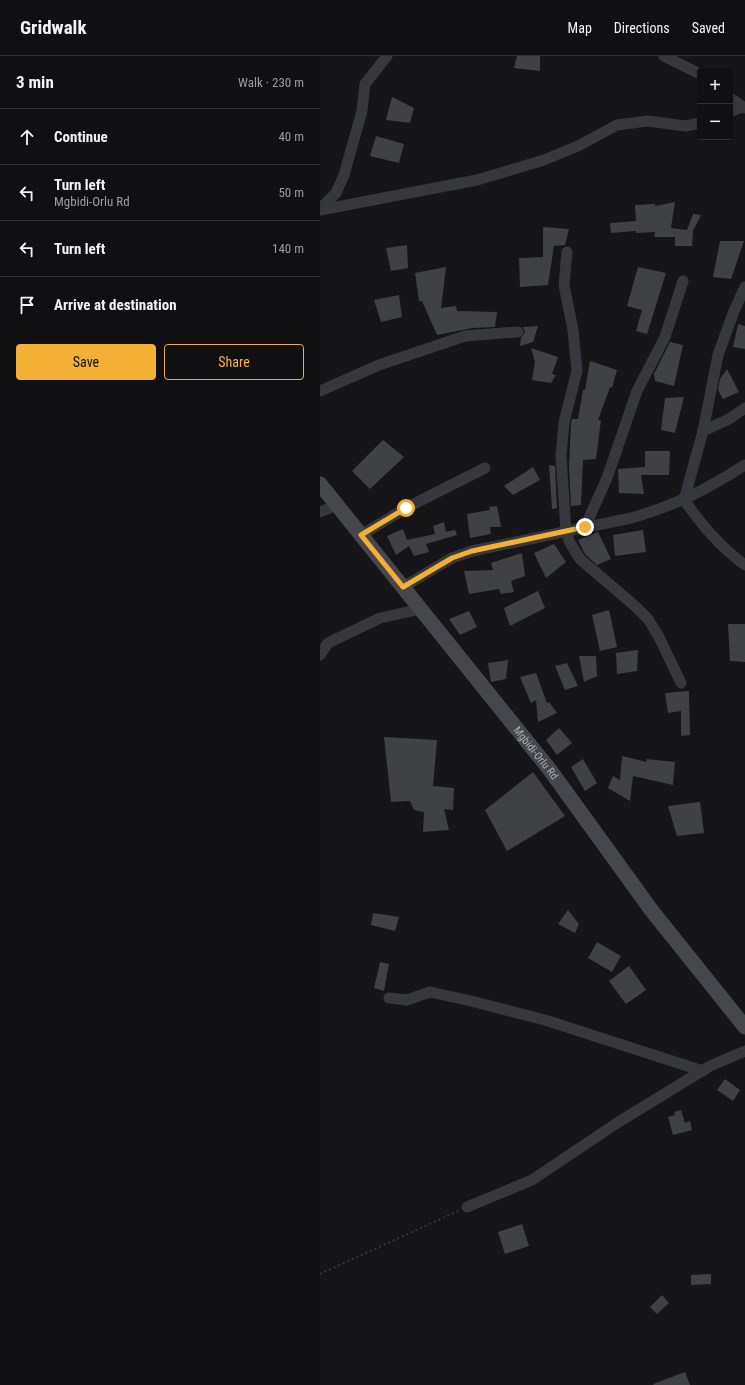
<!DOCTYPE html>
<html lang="en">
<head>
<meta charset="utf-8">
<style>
  body { margin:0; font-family:"Roboto Condensed",sans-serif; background:#1e1e20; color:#f1f3f6 }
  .controls { position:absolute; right:12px; top:12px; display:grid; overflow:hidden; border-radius:4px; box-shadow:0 1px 3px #0004 }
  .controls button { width:36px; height:36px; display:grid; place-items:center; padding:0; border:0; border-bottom:1px solid #303032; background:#101012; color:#f1f3f6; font:20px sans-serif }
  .stop { position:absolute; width:12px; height:12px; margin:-9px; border:3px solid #f2b134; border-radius:50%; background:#fff }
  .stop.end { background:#f2b134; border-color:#fff; box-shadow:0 1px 4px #0008 }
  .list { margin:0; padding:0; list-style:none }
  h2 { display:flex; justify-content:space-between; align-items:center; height:52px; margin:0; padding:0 16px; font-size:17px }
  h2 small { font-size:13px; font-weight:400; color:#9c9d9f }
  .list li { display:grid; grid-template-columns:26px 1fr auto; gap:12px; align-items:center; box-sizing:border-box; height:56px; padding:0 16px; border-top:1px solid #303032 }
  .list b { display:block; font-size:15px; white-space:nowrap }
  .list p { margin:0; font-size:13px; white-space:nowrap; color:#9c9d9f }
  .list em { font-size:13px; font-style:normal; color:#9c9d9f }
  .actions { display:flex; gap:8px; padding:12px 16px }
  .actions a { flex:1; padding:9px 0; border:1px solid #f2b134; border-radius:4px; text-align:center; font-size:14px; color:#f2b134 }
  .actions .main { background:#f2b134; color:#111 }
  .icon { flex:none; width:22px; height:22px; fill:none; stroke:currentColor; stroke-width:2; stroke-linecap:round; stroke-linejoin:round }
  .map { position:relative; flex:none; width:425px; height:1329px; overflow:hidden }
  header { display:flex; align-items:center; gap:24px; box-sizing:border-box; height:56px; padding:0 20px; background:#101012; border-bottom:1px solid #303032 }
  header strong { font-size:19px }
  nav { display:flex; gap:22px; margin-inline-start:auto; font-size:14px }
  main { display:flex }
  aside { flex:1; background:#101012 }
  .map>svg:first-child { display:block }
</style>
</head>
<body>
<header>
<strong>Gridwalk</strong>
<nav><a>Map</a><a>Directions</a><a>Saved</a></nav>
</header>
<main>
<aside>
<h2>3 min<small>Walk · 230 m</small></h2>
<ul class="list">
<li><svg class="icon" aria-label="ahead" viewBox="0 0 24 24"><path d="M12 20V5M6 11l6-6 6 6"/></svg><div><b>Continue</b></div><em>40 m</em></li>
<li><svg class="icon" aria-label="left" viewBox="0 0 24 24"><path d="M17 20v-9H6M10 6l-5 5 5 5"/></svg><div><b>Turn left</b><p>Mgbidi-Orlu Rd</p></div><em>50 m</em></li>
<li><svg class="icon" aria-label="left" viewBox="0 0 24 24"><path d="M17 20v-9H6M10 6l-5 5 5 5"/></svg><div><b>Turn left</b></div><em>140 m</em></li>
<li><svg class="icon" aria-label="arrive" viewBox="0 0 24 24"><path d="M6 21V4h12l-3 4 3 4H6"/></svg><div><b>Arrive at destination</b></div></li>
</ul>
<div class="actions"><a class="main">Save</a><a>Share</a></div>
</aside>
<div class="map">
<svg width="425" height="1329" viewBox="0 0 425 1329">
  <rect width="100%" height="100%" fill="#161618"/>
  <!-- building -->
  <g fill="#404145">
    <path d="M 197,0 L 220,0 L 220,15 L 194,12 Z"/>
    <path d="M 72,41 L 94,52 L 90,67 L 66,64 Z"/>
    <path d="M 56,80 L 84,88 L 79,107 L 50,100 Z"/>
    <path d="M 355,146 L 351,172 L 367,174 L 373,158 L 381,159 L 373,175 L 372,190 L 355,190 L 355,181 L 334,181 L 335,176 L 316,177 L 316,175 L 291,177 L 290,167 L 316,165 L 315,149 L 335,148 L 335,150 Z"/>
    <path d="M 223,171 L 249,173 L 245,189 L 234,190 L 228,229 L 200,231 L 199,202 L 223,201 Z"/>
    <path d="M 400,185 L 424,185 L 411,223 L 393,221 Z"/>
    <path d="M 87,189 L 88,212 L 71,215 L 66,192 Z"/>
    <path d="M 126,211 L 121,252 L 136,250 L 137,255 L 177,256 L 175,271 L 152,272 L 117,279 L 102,245 L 99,245 L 95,217 Z"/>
    <path d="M 318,211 L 346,217 L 327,278 L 316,275 L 322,254 L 307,250 Z"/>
    <path d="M 79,239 L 82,261 L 61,266 L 54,244 Z"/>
    <path d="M 418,268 L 425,270 L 425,293 L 413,291 Z"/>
    <path d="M 218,270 L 213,286 L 200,290 L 201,282 L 205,276 L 203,271 Z"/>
    <path d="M 350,286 L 363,289 L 354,330 L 335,325 L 334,318 Z"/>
    <path d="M 211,292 L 238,301 L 232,318 L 236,319 L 231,327 L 212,324 L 215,306 Z"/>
    <path d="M 270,305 L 297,314 L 292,332 L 290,331 L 278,364 L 281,364 L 276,403 L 263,404 L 261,449 L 251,450 L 249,410 L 251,367 L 252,363 L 258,363 L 263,334 L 265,334 Z"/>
    <path d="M 407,313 L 419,336 L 403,343 L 398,334 L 400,323 Z"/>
    <path d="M 364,341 L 355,377 L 341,374 L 345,342 Z"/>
    <path d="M 63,384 L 84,401 L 50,433 L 32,415 Z"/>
    <path d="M 325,395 L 350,395 L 349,419 L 321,419 L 324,438 L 299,437 L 298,413 L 325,411 Z"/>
    <path d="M 229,409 L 235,410 L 237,452 L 232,453 Z"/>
    <path d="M 213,411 L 220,424 L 193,439 L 184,430 Z"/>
    <path d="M 177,450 L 181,471 L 170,471 L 171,478 L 150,482 L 147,458 L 170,454 L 169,451 Z"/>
    <path d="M 124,466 L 126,476 L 135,474 L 137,479 L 106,488 L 109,496 L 94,500 L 89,490 L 76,499 L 67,480 L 83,473 L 87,484 L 115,478 L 113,470 Z"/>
    <path d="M 323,474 L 326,496 L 295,500 L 293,479 Z"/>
    <path d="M 278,476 L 291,503 L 277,509 L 265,498 L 258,484 Z"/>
    <path d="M 234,488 L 246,506 L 226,522 L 214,497 Z"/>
    <path d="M 202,497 L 205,520 L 191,525 L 194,536 L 181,538 L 179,533 L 149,538 L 144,515 L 173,514 L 171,507 Z"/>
    <path d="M 218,535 L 225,552 L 190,570 L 184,552 Z"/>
    <path d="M 289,554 L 297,591 L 280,595 L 272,559 Z"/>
    <path d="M 149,555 L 157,571 L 140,579 L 129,563 Z"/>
    <path d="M 408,568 L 425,568 L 425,606 L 410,605 Z"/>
    <path d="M 318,594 L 317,615 L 297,618 L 296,597 Z"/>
    <path d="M 259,600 L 276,600 L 277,620 L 264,626 Z"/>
    <path d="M 188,604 L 186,623 L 171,626 L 168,607 Z"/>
    <path d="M 247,607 L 258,630 L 245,634 L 235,610 Z"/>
    <path d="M 216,617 L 227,647 L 229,646 L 237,657 L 218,666 L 216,644 L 211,647 L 200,621 Z"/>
    <path d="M 369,635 L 370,679 L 361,680 L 361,655 L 348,657 L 345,637 Z"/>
    <path d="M 239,672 L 252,687 L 237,699 L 226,684 Z"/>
    <path d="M 64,681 L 117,684 L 113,730 L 134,732 L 133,754 L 124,753 L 129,774 L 103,776 L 104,756 L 94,754 L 90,745 L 71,746 Z"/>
    <path d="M 302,700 L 327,706 L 326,703 L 355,706 L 353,729 L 313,720 L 310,745 L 288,732 L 293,720 L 300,724 Z"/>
    <path d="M 263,703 L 277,727 L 265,735 L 251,711 Z"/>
    <path d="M 213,716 L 245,760 L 187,795 L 165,754 Z"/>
    <path d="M 380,746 L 384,777 L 357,780 L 348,750 Z"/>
    <path d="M 248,854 L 259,868 L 255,877 L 238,868 Z"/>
    <path d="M 53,857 L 79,861 L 75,875 L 51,869 Z"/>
    <path d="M 277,886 L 301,900 L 292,916 L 268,902 Z"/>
    <path d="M 60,906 L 69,908 L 64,935 L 54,932 Z"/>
    <path d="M 309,910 L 326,934 L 306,948 L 289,925 Z"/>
    <path d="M 405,1023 L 420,1034 L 413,1045 L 397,1034 Z"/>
    <path d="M 361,1054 L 365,1067 L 370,1065 L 372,1074 L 353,1079 L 348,1061 L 355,1059 L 354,1056 Z"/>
    <path d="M 202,1168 L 209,1190 L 185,1198 L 178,1176 Z"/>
    <path d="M 391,1218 L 391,1228 L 371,1229 L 371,1219 Z"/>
    <path d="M 342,1239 L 349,1247 L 337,1258 L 330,1251 Z"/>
    <path d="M 365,1316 L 370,1329 L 334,1329 L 333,1328 Z"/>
  </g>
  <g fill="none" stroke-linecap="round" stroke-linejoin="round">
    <!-- path -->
    <path stroke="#3d3f44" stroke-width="1.5" stroke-dasharray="2 3" stroke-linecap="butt" d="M 0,1218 L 138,1155"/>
    <!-- minor -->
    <g stroke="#37383d" stroke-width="11">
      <path d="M 344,0 L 380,18"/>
      <path d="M 410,42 L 425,52"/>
      <path d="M 410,56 L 422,51"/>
      <path d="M 0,153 L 16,137 L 24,119 L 42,55 L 45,28 L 67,0"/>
      <path d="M 0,154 L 157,124 L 224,104 L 258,90 L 297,69 L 327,65 L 366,70 L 380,67"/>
      <path d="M 247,196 L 244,229 L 253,274 L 257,315 L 244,366 L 241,400 L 246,475 L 250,487 L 260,503 L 315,550 L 328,563 L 339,581 L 361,627"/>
      <path d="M 425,231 L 414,255 L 398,299 L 383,375 L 364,444 C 382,469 400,491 425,509"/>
      <path d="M 0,335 L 59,309 L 145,280 L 198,276"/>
      <path d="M 383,375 L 409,363 L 425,352"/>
      <path d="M 0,456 L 17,449"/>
      <path d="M 265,471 L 287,422 L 317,335 L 345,281 L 363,225"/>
      <path d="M 41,479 L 86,452 L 165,412"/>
      <path d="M 83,531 L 132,502 L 152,495 L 311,462 C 356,449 386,434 425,409"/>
      <path d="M 0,599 L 8,587 L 60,562 L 101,553"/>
      <path d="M 69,942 L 87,944 L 110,936 L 151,945 L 225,964 L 383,1015"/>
      <path d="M 147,1151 L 212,1124 L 297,1067 L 390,1010 L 425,995"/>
    </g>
    <!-- secondary -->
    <path stroke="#45474d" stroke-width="15" id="s1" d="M 0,428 L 230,714 L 332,855 L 425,971"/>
  </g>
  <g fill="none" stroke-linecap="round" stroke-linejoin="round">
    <!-- route -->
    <path stroke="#f2b134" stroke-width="5" d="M 86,452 L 41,479 L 83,531 L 132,502 L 152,495 L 265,471"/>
  </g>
  <g text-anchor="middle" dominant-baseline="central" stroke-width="3" stroke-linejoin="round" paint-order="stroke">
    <!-- street labels -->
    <g font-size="11" fill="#a8adb8" stroke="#111113">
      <text stroke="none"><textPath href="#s1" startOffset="345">Mgbidi-Orlu Rd</textPath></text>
    </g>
  </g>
</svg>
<div class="controls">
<button>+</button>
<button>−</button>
</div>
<div class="stop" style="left:86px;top:452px"></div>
<div class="stop end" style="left:265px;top:471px"></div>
</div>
</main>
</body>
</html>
